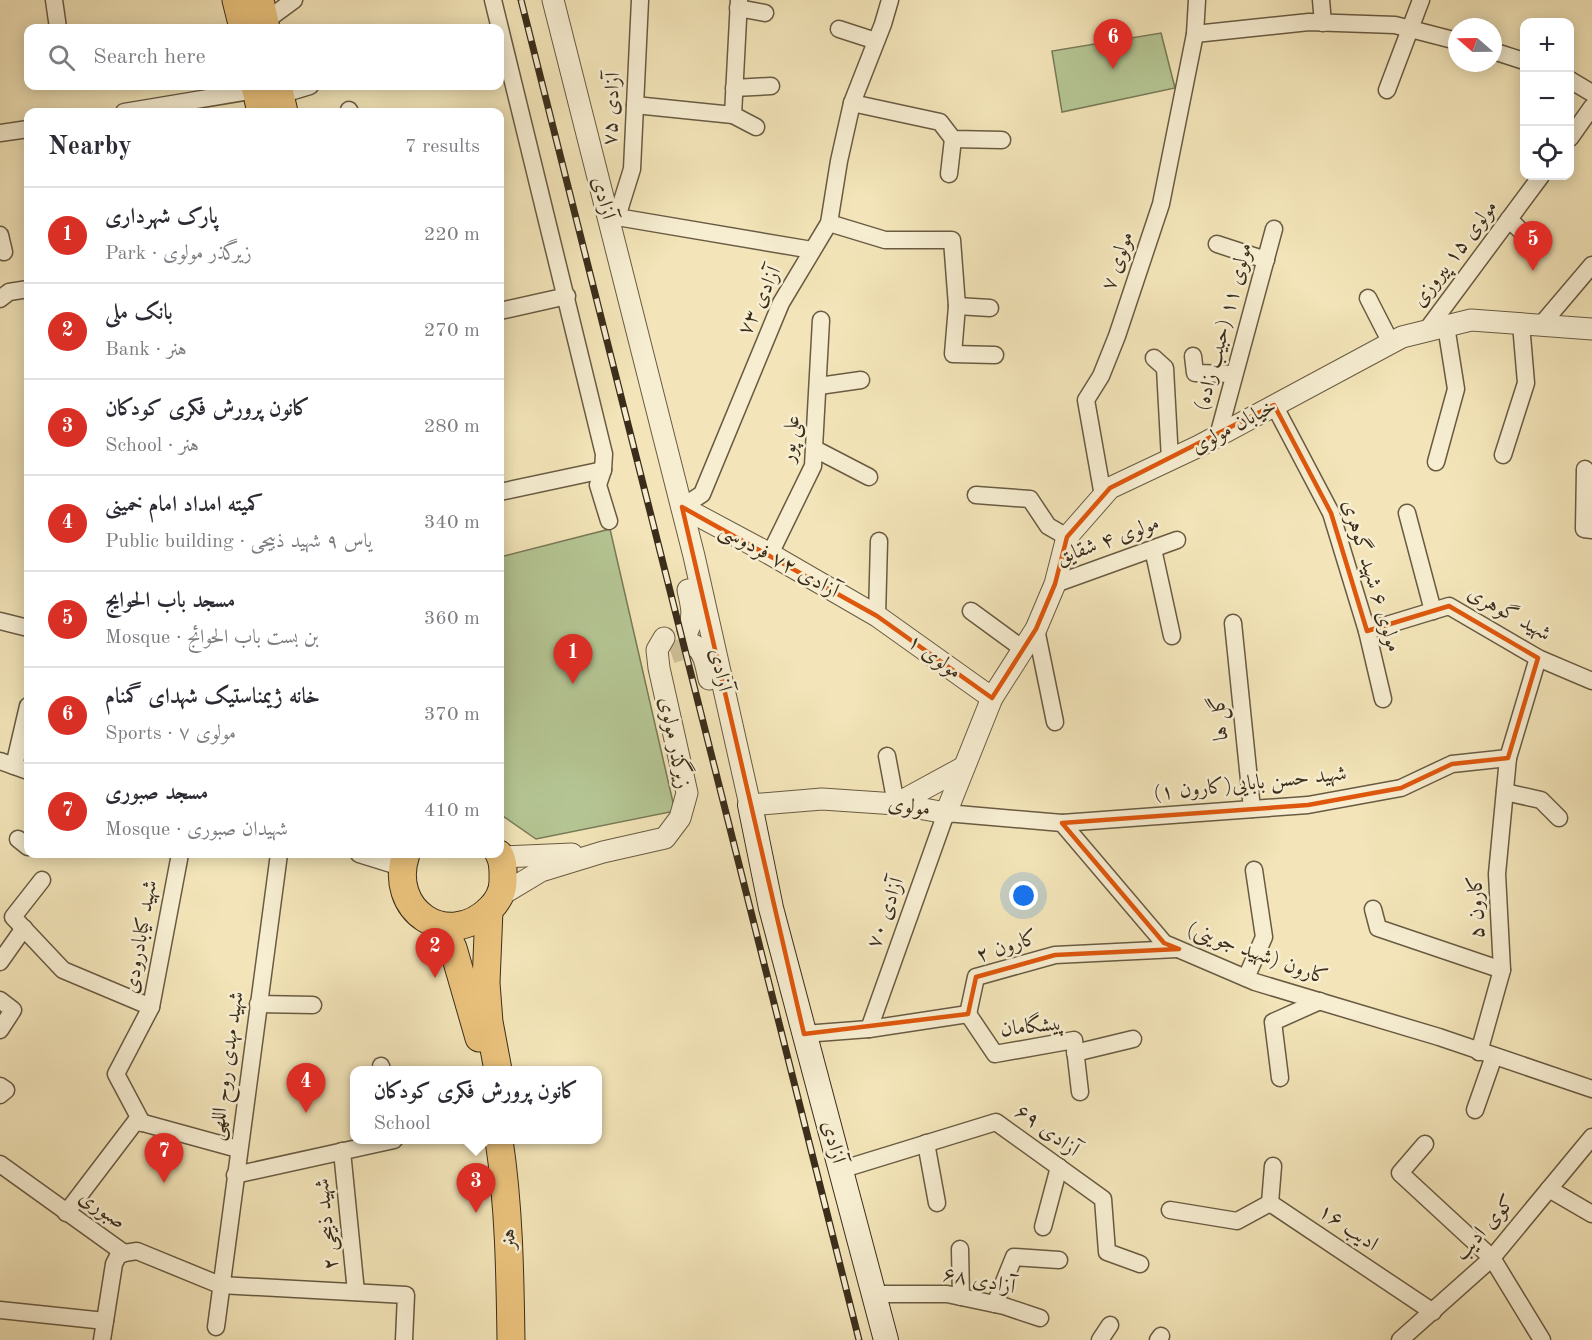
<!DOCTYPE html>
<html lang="en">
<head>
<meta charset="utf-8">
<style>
  body { margin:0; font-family:"Old Standard TT",Amiri,serif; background:#f2f2f3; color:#2b2b33 }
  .controls { position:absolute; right:18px; top:18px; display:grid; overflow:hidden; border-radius:12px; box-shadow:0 3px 15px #0003 }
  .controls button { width:54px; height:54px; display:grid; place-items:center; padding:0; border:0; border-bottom:2px solid #e1e1e2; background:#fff; color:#2b2b33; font:30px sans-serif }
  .compass { position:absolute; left:1448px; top:18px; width:54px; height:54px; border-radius:50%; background:#fff; box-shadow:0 3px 15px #0003; rotate:290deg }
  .you { position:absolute; left:1024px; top:896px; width:21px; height:21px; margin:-15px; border:4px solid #fff; border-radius:50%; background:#1a73e8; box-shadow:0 0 0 9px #1a73e833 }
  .badge { display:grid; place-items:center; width:39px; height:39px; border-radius:50%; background:#d93025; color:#fff; font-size:20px; font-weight:700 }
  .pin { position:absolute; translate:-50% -50px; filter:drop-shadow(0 2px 3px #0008) }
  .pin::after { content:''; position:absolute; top:32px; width:21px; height:18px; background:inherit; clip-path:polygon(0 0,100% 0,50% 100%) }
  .popup { position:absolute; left:350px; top:1066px; width:252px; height:78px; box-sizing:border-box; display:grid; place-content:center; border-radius:12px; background:#fff; filter:drop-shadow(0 2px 4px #0005); font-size:20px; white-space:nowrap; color:#7c7c81 }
  .popup b { font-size:22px; color:#2b2b33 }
  .popup::after { content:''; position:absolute; left:50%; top:100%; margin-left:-12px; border:12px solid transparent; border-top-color:#fff }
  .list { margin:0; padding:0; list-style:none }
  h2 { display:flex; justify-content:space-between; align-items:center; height:78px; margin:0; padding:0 24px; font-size:26px }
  h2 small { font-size:20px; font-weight:400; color:#7c7c81 }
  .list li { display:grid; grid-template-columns:39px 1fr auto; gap:18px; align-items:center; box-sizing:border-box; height:96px; padding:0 24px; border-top:2px solid #e1e1e2 }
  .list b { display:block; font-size:22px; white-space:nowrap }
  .list p { margin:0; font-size:20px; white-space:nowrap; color:#7c7c81 }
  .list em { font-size:20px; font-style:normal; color:#7c7c81 }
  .icon { flex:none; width:33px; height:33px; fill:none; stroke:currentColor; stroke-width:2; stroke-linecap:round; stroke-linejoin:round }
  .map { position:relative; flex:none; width:1592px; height:1340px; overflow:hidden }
  .search { position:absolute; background:#fff; box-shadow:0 3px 15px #0003; left:24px; top:24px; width:480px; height:66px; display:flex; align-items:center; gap:15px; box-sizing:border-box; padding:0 21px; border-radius:12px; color:#7c7c81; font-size:22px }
  .panel { position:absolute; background:#fff; box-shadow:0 3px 15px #0003; left:24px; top:108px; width:480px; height:750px; border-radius:12px }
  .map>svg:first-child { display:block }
</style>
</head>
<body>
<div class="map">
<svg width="1592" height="1340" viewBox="0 0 1592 1340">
  <rect width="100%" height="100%" fill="#f3e5b9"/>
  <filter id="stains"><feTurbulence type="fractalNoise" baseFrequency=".00333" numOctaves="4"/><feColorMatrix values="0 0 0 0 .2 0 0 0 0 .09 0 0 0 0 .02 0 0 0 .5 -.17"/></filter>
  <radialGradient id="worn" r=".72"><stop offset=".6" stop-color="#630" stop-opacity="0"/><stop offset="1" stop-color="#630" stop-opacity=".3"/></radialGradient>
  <!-- green -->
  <g fill="#b5c694" stroke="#787a58" stroke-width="1.5">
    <path d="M 1161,33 L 1175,88 L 1062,112 L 1052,51 Z"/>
    <path d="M 610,529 L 675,811 L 536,839 L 500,814 L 500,557 Z"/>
  </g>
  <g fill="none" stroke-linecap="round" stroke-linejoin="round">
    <!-- tertiary-tunnel -->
    <path stroke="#cec099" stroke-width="21" stroke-dasharray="21 10" stroke-linecap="butt" d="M 671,653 L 694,645"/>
    <defs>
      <g id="minor">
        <path d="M 54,0 L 58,28"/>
        <path d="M 493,0 L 604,454 L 603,470 L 598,485 L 609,521"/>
        <path d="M 1321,0 L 1323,23"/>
        <path d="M 738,8 L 765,13"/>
        <path d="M 264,22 L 294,0"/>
        <path d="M 839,29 L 876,41"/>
        <path d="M 1195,34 L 1309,22 L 1395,25 L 1457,41"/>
        <path d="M 1493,51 L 1524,61"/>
        <path d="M 1570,80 L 1592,93"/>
        <path d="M 734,88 L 771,86"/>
        <path d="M 1387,90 L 1421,0"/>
        <path d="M 280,95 L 310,86"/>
        <path d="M 852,103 L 940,122 L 953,139 L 1002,140"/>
        <path d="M 635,105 L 733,115 L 739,0"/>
        <path d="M 349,110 L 350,112"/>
        <path d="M 124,112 L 256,90"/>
        <path d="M 733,115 L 756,127"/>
        <path d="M 0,133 L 28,129"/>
        <path d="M 1570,138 L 1592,107"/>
        <path d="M 949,174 L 953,139"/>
        <path d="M 617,217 L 632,169 L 640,0"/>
        <path d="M 609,218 L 617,217 L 812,250"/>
        <path d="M 1509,219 L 1526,236"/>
        <path d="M 829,223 L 885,240 L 952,240 L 957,306 L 953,354 L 995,355"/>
        <path d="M 0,235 L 4,252"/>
        <path d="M 1217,244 L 1266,260"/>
        <path d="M 1368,298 L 1391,343"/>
        <path d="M 0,299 L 9,292 L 28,289"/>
        <path d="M 957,306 L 990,308"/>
        <path d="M 500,311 L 567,296"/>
        <path d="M 1541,325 L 1592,265"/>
        <path d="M 1426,331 L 1541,176"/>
        <path d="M 1193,356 L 1195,373 L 1234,374"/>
        <path d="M 1154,358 L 1165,368 L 1170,460"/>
        <path d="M 819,386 L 861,380"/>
        <path d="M 1274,405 L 1331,513 L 1367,631 L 1383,699"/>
        <path d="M 1218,436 L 1274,229"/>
        <path d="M 815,449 L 869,477"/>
        <path d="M 1503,455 L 1526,383 L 1521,324"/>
        <path d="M 1436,462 L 1456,389 L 1446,326"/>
        <path d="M 1585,469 L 1584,529 L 1592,530"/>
        <path d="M 500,492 L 603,470"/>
        <path d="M 976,495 L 1030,499 L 1048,526 L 1067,537"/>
        <path d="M 1103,496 L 1086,400 L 1101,376 L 1117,336 L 1161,204 L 1195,34 L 1197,0"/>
        <path d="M 682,507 L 702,494 L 781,303 L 829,223 L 839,161 L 852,103 L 883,24 L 890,0"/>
        <path d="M 1407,513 L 1433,611"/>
        <path d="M 1153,549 L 1172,636"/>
        <path d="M 770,554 L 813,466 L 821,320"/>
        <path d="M 1055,584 L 1177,540"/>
        <path d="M 971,611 L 1023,649"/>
        <path d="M 877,616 L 879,541"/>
        <path d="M 0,621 L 28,628"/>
        <path d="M 1233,623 L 1252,809"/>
        <path d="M 1036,629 L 1055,722"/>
        <path d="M 1367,631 L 1449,606 L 1538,658 L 1592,681"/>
        <path d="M 887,756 L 896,804"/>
        <path d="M 0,761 L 28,771"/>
        <path d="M 14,766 L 28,706"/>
        <path d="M 1505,792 L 1541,800 L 1559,818"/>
        <path d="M 1062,823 L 1308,805 L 1401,788 L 1452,764 L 1508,758"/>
        <path d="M 18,839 L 28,847"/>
        <path d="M 359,854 L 401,867"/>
        <path d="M 42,880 L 13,917 L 63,970 L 151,1007"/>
        <path d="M 1373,909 L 1378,928 L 1502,970"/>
        <path d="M 0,962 L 24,928"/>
        <path d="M 1246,978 L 1264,937 L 1254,870"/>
        <path d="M 0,1000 L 13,1010 L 0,1030"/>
        <path d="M 258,1004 L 313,1005"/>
        <path d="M 968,1014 L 995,1054 L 1074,1040 L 1080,1092"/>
        <path d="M 869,1029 L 946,813 L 1062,823 L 1164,943 L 1255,982 L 1439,1037 L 1592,1089"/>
        <path d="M 804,1034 L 869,1029 L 968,1014 L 976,977 L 1055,955 L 1177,949"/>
        <path d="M 1479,1052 L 1502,970 L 1497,874 L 1508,758 L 1538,658"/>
        <path d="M 1075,1053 L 1133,1039"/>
        <path d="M 381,1066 L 382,1070"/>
        <path d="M 1280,1078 L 1273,1022 L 1320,1001"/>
        <path d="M 0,1086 L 6,1090 L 0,1095"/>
        <path d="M 1475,1110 L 1494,1056"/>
        <path d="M 142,1123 L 116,1074 L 151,1007 L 180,854"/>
        <path d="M 926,1143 L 937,1203"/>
        <path d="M 1425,1144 L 1400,1173 L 1492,1258 L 1542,1340"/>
        <path d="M 342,1151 L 356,1292"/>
        <path d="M 0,1164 L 124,1253 L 137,1251 L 220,1285 L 406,1295 L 404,1340"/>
        <path d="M 1273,1166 L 1270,1203 L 1433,1312"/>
        <path d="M 840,1170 L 996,1122 L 1103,1199 L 1107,1252 L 1140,1264"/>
        <path d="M 235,1175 L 394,1140"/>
        <path d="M 1549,1189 L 1592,1214"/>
        <path d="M 1170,1210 L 1237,1221 L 1270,1203"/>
        <path d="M 66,1213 L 136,1121 L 238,1149"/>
        <path d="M 1043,1227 L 1059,1167"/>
        <path d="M 960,1249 L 961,1297"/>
        <path d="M 873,1294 L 947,1294 L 1004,1306 L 1040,1318"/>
        <path d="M 995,1304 L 1014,1257 L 1059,1260"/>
        <path d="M 0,1310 L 105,1321"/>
        <path d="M 216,1327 L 279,854"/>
        <path d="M 102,1340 L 114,1264 L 118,1256 L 124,1253"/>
        <path d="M 1100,1340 L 1110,1325"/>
        <path d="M 1158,1340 L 1161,1336"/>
        <path d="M 1400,1340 L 1492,1258 L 1592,1137"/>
      </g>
      <g id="tertiary">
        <path d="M 553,0 L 694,556 L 750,805"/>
        <path d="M 682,507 L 770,554 L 877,616 L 992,698"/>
        <path d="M 688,630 C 695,616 691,604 688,590"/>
        <path d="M 694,645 C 705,652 706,667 709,679"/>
        <path d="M 896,804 L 964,767"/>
        <path d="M 750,805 L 822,799 L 896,804 L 946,813 L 992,698 L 1036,629 L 1055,584 L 1067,537 L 1110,488 L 1199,446 L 1402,337 L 1471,320 L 1592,329"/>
        <path d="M 501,857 L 572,854"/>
        <path d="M 501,895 L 541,871 L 603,852 L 665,838 L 680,818 L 687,793 L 659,668 L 657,650 L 664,638"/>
      </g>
      <path id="secondary" d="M 750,805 L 771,908 L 886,1340"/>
      <g id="primary">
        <path d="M 236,0 L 243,28"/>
        <path d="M 260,0 L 266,28"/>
        <path d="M 255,86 L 261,112"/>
        <path d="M 278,86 L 284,112"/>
        <path d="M 406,854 C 387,910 447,951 490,909 C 498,901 503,893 503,881 C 503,871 504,862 499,854"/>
        <path d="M 489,910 L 486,983 L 489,1022 L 498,1070"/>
        <path d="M 442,926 L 453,948 L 479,1038"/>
        <path d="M 499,1140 C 509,1206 510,1273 511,1340"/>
      </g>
    </defs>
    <!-- minor casing -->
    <use href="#minor" stroke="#695b42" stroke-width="19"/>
    <!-- tertiary casing -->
    <use href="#tertiary" stroke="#695b42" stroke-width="23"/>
    <!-- secondary casing -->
    <use href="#secondary" stroke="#3b2d1b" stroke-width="26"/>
    <!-- primary casing -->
    <use href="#primary" stroke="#3b2d1b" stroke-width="29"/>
    <!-- minor -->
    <use href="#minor" stroke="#f7eed2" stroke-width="16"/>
    <!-- tertiary -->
    <use href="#tertiary" stroke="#f7eed2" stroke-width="21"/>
    <!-- secondary -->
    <use href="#secondary" stroke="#f7eed2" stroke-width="24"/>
    <!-- primary -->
    <use href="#primary" stroke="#eac27c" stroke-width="27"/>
    <defs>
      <path id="rail" d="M 521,0 L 859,1340"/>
    </defs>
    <!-- rail casing -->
    <use href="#rail" stroke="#3b2d1b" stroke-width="7"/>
    <!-- rail -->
    <use href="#rail" stroke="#f7eed2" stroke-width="4.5" stroke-dasharray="14" stroke-linecap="butt"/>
  </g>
  <!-- marked area -->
  <path fill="none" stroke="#df570d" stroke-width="4.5" stroke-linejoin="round" d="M 1274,405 L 1331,513 L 1367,631 L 1449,606 L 1538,658 L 1508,758 L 1452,764 L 1401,788 L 1308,805 L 1062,823 L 1164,943 L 1179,949 L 1055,955 L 976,977 L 968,1014 L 804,1034 L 682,507 L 877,616 L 992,698 L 1036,629 L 1055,584 L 1067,537 L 1110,488 Z"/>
  <g text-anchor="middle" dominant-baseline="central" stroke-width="5" stroke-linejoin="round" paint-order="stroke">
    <!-- street labels -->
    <g font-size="21" fill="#3b2d1b" stroke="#f7eed2">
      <text transform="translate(612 109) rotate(-87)">آزادی ۷۵</text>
      <text transform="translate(603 198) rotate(76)">آزادی</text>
      <text transform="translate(1455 254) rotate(-53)">مولوی ۱۵ پیروزی</text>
      <text transform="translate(1118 261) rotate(-71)">مولوی ۷</text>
      <text transform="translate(760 301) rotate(-64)">آزادی ۷۳</text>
      <text transform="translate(1224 327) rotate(-75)">مولوی ۱۱ (حبیب زاده)</text>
      <text transform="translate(1234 427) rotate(-28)">خیابان مولوی</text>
      <text transform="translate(791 439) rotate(-83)">علی پور</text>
      <text transform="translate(1108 541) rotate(-20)">مولوی ۴ شقایق</text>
      <text transform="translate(779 561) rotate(29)">آزادی ۷۲ فردوسی</text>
      <text transform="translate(1371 576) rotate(73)">مولوی ۶ شهید گوهری</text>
      <text transform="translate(1509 614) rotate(29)">شهید گوهری</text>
      <text transform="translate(934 657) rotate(36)">مولوی ۱</text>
      <text transform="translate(720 670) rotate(78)">آزادی</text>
      <text transform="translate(1220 718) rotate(-96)">گل ها</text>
      <text transform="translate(674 743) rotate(79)">زیرگذر مولوی</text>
      <text transform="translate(1250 784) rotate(-6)">شهید حسن بابایی(کارون ۱)</text>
      <text transform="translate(909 807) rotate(8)">مولوی</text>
      <text transform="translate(1477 907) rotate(-92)">کارون ۵</text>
      <text transform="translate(886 913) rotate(-70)">آزادی ۷۰</text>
      <text transform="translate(141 937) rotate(-80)">شهید کیابادرودی</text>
      <text transform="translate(1007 947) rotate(-18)">کارون ۲</text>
      <text transform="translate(1257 954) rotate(20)">کارون (شهید جوینی)</text>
      <text transform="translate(1032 1027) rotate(-6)">پیشگامان</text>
      <text transform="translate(227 1066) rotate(-82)">شهید مهدی روح اللهی</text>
      <text transform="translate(1047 1131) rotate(36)">آزادی ۶۹</text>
      <text transform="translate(833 1142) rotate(76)">آزادی</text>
      <text transform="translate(102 1210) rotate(35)">صبوری</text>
      <text transform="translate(327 1224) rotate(-96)">شهید ذبیحی ۲</text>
      <text transform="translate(1348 1228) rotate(34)">ادیب ۱۶</text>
      <text transform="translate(1485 1228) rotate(-48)">کوی ادیب</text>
      <text transform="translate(509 1239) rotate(-92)">هنر</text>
      <text transform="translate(979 1281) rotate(11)">آزادی ۶۸</text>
    </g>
  </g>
  <rect width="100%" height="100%" filter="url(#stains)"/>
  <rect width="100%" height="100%" fill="url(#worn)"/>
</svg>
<div class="controls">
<button>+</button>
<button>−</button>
<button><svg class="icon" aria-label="locate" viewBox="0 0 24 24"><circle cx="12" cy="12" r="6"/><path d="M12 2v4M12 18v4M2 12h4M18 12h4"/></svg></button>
</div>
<svg class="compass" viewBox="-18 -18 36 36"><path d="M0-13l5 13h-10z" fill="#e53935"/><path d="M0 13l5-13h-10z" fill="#7c7c81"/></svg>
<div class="you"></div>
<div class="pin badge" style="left:573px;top:684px">1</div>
<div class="pin badge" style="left:435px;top:978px">2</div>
<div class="pin badge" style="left:476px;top:1213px">3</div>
<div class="popup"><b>کانون پرورش فکری کودکان</b>School</div>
<div class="pin badge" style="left:306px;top:1113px">4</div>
<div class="pin badge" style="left:1533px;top:271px">5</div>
<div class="pin badge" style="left:1113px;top:69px">6</div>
<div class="pin badge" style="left:164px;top:1183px">7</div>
<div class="search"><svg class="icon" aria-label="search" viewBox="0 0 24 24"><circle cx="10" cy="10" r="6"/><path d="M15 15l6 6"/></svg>Search here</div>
<section class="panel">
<h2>Nearby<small>7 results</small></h2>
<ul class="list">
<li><span class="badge">1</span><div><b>پارک شهرداری</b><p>Park · زیرگذر مولوی</p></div><em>220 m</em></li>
<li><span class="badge">2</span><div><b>بانک ملی</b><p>Bank · هنر</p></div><em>270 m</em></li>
<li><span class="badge">3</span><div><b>کانون پرورش فکری کودکان</b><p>School · هنر</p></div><em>280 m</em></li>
<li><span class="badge">4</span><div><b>کمیته امداد امام خمینی</b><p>Public building · یاس ۹ شهید ذبیحی</p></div><em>340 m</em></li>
<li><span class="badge">5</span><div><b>مسجد باب الحوایج</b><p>Mosque · بن بست باب الحوائج</p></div><em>360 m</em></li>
<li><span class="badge">6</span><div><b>خانه ژیمناستیک شهدای گمنام</b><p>Sports · مولوی ۷</p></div><em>370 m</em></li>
<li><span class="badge">7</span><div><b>مسجد صبوری</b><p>Mosque · شهیدان صبوری</p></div><em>410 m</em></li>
</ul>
</section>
</div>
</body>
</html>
